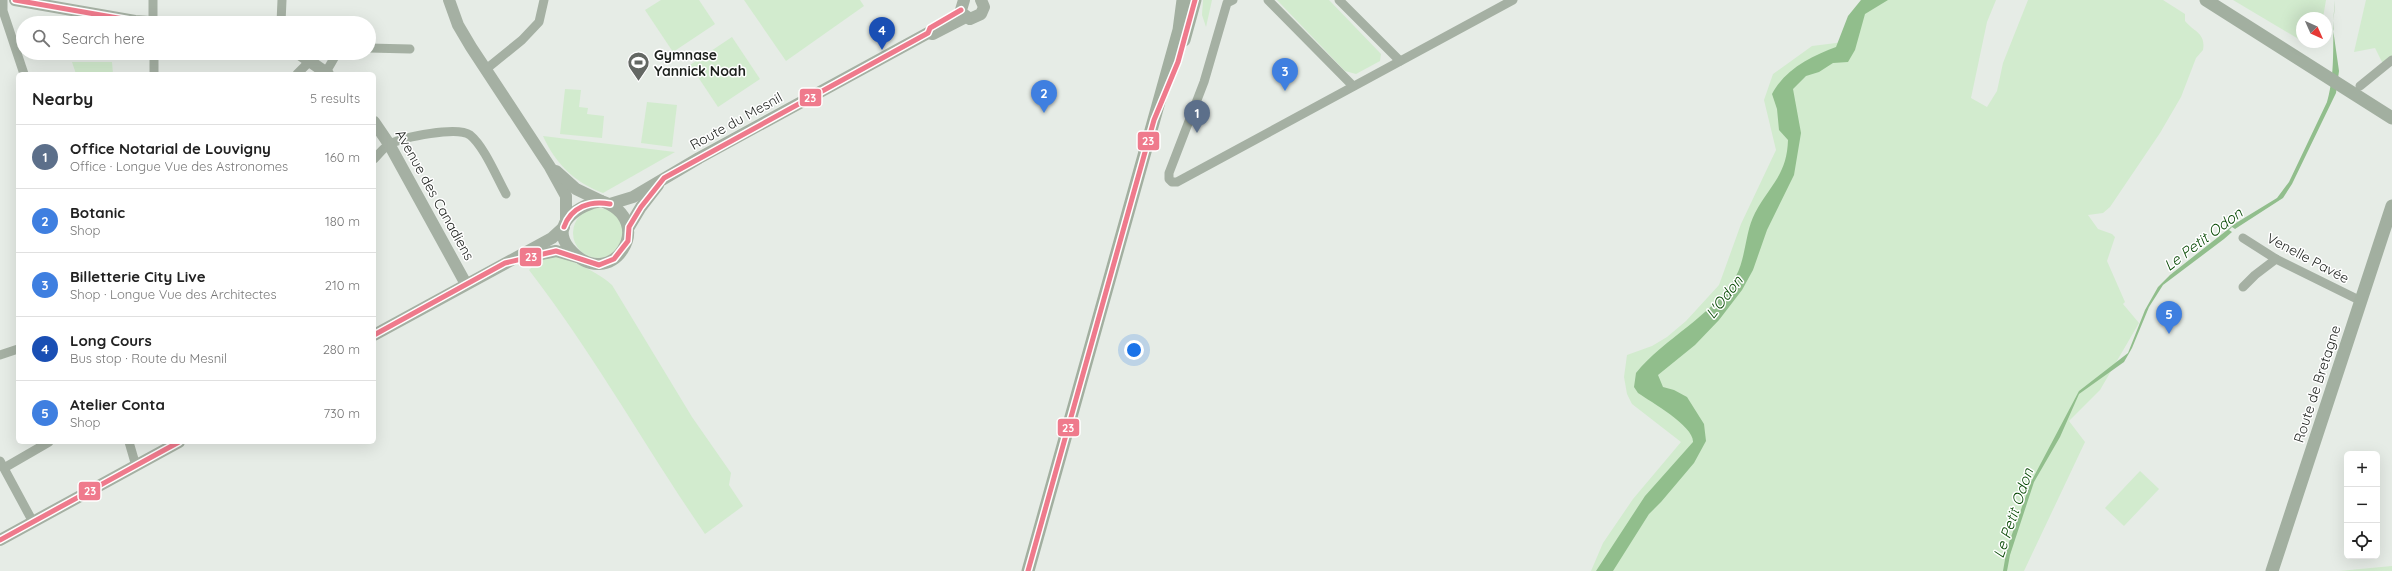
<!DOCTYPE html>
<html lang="en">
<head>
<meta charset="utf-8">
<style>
  body { margin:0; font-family:Quicksand,sans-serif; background:#f6f6f6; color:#222 }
  .controls { position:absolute; right:12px; bottom:12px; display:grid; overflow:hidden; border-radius:6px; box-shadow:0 4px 16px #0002 }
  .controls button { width:36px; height:36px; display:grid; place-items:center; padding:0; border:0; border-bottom:1px solid #e0e0e0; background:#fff; color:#222; font:20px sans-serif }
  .compass { position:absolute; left:2296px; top:12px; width:36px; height:36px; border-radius:50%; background:#fff; box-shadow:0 4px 16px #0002; rotate:135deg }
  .you { position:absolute; left:1134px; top:350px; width:14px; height:14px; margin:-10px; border:3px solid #fff; border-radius:50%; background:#1a73e8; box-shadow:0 0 0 6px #1a73e833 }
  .badge { display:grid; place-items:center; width:26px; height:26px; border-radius:50%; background:#b45309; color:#fff; font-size:13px; font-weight:700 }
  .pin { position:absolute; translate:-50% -33px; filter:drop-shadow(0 1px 2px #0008) }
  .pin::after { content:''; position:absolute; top:21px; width:14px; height:12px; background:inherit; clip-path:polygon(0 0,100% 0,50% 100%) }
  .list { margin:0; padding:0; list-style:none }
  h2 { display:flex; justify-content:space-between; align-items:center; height:52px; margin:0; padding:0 16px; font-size:17px }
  h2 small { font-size:13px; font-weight:400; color:#767676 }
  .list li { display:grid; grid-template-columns:26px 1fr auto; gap:12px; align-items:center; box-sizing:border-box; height:64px; padding:0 16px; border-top:1px solid #e0e0e0 }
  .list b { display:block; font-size:15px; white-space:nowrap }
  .list p { margin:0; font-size:13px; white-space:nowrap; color:#767676 }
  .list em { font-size:13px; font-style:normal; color:#767676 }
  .icon { flex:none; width:22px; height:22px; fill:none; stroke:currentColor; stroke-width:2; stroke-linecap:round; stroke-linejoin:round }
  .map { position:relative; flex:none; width:2392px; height:571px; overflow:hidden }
  .search { position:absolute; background:#fff; box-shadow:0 4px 16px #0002; left:16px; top:16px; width:360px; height:44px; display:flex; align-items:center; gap:10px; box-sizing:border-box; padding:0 14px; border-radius:22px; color:#767676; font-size:15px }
  .panel { position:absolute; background:#fff; box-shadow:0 4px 16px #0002; left:16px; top:72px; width:360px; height:372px; border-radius:6px }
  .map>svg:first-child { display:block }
</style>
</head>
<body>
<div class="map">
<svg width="2392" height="571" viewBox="0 0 2392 571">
  <rect width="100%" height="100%" fill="#e6ece6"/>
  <!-- green -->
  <g fill="#d2ebce">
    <path d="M 661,0 L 699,0 L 715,24 L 673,52 L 645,10 Z"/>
    <path d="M 744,0 L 860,0 L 864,6 L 786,61 Z"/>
    <path d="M 1203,0 L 1212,0 L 1206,27 L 1202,15 Z"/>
    <path d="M 1277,0 L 1329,0 L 1381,54 L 1380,61 L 1356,74 L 1345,71 Z"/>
    <path d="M 1861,0 L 1996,0 L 1987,22 L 1971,98 L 1987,107 L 1997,91 L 2003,63 L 2028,0 L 2163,0 L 2185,14 L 2185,21 C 2194,32 2206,33 2203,50 L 2196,58 L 2181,97 L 2160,133 L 2110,207 L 2103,213 L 2088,215 L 2098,229 L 2112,234 L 2115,237 L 2107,261 L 2125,302 L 2123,304 L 2139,323 L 2100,390 L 2069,421 L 2085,442 L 2024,571 L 1591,571 L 1603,543 L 1633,499 L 1681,442 L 1632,404 L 1627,394 L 1624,377 L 1627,355 L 1652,346 L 1667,337 L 1686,321 L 1719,285 L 1741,224 L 1776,150 L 1764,100 L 1773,74 L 1812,46 L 1844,42 Z"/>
    <path d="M 2233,0 L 2326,0 L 2323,18 L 2302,18 L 2302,41 Z"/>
    <path d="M 2366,0 L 2392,0 L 2392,56 L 2383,64 L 2375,48 L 2354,52 Z"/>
    <path d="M 732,37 L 760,79 L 718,107 L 690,65 Z"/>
    <path d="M 72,62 L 112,62 L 113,74 L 76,74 Z"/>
    <path d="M 565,89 L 581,90 L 579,107 L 588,108 L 587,114 L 604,116 L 602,138 L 560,134 Z"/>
    <path d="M 647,102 L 677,105 L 672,147 L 641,143 Z"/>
    <path d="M 543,136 L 675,152 L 603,193 C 575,183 555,163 543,136 Z"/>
    <circle cx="598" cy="233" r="25"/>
    <path d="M 555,256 C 570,259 601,274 612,285 L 692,417 L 731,473 L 729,485 L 743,506 L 705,534 C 645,447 594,354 529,270 L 541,258 Z"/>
    <path d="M 2140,471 L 2159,489 L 2124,526 L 2105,508 Z"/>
    <path d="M 2392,566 L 2392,571 L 2339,571 Z"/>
  </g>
  <!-- water -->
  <g fill="#91be8c">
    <path d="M 1861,0 L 1888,0 L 1865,14 L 1855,50 L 1848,62 L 1833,63 L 1819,72 L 1806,76 L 1793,89 L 1801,133 L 1794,175 L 1767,230 L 1753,270 L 1742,290 L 1719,320 L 1695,345 L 1658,375 L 1663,387 L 1674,390 L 1687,397 L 1704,424 L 1706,441 L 1694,463 L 1661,502 L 1649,514 L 1613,571 L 1596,571 L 1645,496 L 1693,442 C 1694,426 1651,402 1638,393 L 1634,387 L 1636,373 C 1663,339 1714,315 1736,276 C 1746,258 1745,232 1755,213 C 1770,185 1787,175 1788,140 L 1779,130 L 1777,109 L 1772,94 C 1785,69 1812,56 1836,47 L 1848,16 Z"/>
    <path d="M 2335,0 L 2333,29 L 2339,71 L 2336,93 L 2292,184 L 2283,198 L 2235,229 L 2232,227 L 2229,230 L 2232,232 L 2224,239 L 2163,285 L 2149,307 L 2132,348 L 2124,362 L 2079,394 L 2060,437 L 2034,482 L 2010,555 L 2007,571 L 2003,571 L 2007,548 L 2031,482 L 2079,391 L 2128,353 L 2145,310 L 2158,287 L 2170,275 L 2236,223 L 2277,198 L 2289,182 L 2327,102 C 2337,68 2331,35 2335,0 Z"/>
  </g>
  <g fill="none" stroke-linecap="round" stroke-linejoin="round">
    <!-- minor -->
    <g stroke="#a5b0a3" stroke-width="9">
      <path d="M 3,0 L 3,11 L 24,74"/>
      <path d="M 153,0 L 153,23"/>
      <path d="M 1233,0 L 1227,3 L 1204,82 L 1169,173 L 1169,179 L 1172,182 L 1177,182 L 1513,0"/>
      <path d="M 1268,0 L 1353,86"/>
      <path d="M 1339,0 L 1400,61"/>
      <path d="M 281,23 L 282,0"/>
      <path d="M 369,48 L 410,49"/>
      <path d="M 485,70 L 522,40 L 539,22 L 544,0"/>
      <path d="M 326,72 L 337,53"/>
      <path d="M 154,74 L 154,53"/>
      <path d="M 297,74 L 310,61"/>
      <path d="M 2360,86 L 2392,60"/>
      <path d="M 374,159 C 379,154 384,147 390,144 C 404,137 457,126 470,135 C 484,146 497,178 506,194"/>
      <path d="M 2243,238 L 2276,259 L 2361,301"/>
      <path d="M 2243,287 L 2255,275 L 2276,259"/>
      <path d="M 0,355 L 18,349"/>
      <path d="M 129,442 L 136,466"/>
      <path d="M 0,461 L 33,522"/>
      <path d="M 4,468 L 49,442"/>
    </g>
    <!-- tertiary -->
    <g stroke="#a5b0a3" stroke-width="12">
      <path d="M 15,0 L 135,21 L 165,23"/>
      <path d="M 449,0 L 458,25 L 471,47 L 550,167 L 566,196 L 566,220"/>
      <path d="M 964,0 L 961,10 L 963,14 L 970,19 L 981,14 L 984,7 L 981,0"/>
      <path d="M 298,53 L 328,74"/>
      <path d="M 374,122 L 389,144 L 466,284"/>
      <path d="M 556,171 L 576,189 L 601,201"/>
      <path d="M 601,201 C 660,220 610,297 569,248 C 549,224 580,204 601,201 Z"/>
      <path d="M 610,204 L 633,197 L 699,158 L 928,33 L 933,34 L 966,17"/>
      <path d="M 629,227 L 641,207 L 658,185"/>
      <path d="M 526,257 L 556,251 L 577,257"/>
      <path d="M 374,335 L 552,238 L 564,227"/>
      <path d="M 0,540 L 179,442"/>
    </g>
    <!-- secondary -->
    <g stroke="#a2afa0" stroke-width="13">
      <path d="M 2206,0 L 2392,118"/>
      <path d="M 1184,40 L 1195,0"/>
      <path d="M 1028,571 L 1179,30 L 1183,0"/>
      <path d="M 2272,571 L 2392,206"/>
    </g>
    <defs>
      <g id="bus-1">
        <path d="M 15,0 L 135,21 L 153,22"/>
        <path d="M 564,227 C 571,207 590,200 610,204"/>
        <path d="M 374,335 L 505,263 L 556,251 L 599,265 L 614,259 L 628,241 L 629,227 L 641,207 L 664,178 L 928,33 L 930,28 L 961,10"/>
        <path d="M 0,540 L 179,442"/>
        <path d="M 1028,571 L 1154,120 L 1178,62 L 1195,0"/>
      </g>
    </defs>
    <!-- bus-1 casing -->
    <use href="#bus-1" stroke="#fff" stroke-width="8"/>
    <!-- bus-1 -->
    <use href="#bus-1" stroke="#ef7a8c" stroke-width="5"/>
  </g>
  <!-- icons -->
  <defs>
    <symbol id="stadium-pin" viewBox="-11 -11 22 30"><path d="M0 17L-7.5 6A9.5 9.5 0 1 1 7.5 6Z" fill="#636763" stroke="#fff"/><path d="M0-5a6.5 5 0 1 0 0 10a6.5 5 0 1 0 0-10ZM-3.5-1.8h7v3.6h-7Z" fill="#fff"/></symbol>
  </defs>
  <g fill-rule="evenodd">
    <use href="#stadium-pin" x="626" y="50" width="25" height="34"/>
  </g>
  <g text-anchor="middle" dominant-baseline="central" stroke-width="3" stroke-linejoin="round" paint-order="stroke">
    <!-- poi labels -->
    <g font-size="14" font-weight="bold" fill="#1c201c" stroke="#fff" text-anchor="start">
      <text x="654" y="55">Gymnase<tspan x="654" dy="16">Yannick Noah</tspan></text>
    </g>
    <!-- street labels -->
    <g font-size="14" fill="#1c201c" stroke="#fff">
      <text transform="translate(736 121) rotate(-29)">Route du Mesnil</text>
      <text transform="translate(435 195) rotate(61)">Avenue des Canadiens</text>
      <text transform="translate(2308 258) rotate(28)">Venelle Pavée</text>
      <text transform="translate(2317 384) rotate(-72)">Route de Bretagne</text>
    </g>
    <!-- water labels -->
    <g font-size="15" font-style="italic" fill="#044700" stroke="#fff">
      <text transform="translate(2203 239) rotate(-37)">Le Petit Odon</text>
      <text transform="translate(1724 297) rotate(-52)">L'Odon</text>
      <text transform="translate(2013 513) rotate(-71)">Le Petit Odon</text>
    </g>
  </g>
  <g stroke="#fff" stroke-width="1.5">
    <rect x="799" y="88" width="23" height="19" rx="4" fill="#ef7a8c"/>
    <rect x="1137" y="131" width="23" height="20" rx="4" fill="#ef7a8c"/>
    <rect x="519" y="247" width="23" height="20" rx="4" fill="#ef7a8c"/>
    <rect x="1057" y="418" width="23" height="19" rx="4" fill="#ef7a8c"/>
    <rect x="78" y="481" width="23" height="20" rx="4" fill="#ef7a8c"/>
  </g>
  <g font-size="11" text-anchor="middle" font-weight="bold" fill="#fff">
    <text x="810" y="102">23</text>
    <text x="1148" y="145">23</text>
    <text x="531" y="261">23</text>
    <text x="1068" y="432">23</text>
    <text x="90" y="495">23</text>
  </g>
</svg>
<div class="controls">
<button>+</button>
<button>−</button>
<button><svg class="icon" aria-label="locate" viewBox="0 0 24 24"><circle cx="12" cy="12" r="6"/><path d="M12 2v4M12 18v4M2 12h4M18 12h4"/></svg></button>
</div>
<svg class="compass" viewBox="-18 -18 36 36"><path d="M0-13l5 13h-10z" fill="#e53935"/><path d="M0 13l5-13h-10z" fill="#767676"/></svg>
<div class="you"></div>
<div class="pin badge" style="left:1197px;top:133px;background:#5c6f8a">1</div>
<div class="pin badge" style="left:1044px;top:113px;background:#3f7fe0">2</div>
<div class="pin badge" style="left:1285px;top:91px;background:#3f7fe0">3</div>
<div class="pin badge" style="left:882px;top:50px;background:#1a4fb4">4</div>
<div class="pin badge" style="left:2169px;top:334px;background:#3f7fe0">5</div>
<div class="search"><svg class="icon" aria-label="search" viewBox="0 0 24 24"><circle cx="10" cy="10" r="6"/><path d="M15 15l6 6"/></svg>Search here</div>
<section class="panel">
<h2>Nearby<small>5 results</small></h2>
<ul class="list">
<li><span class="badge" style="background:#5c6f8a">1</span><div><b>Office Notarial de Louvigny</b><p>Office · Longue Vue des Astronomes</p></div><em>160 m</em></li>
<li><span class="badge" style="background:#3f7fe0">2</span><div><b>Botanic</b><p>Shop</p></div><em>180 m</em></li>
<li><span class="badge" style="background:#3f7fe0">3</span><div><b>Billetterie City Live</b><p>Shop · Longue Vue des Architectes</p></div><em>210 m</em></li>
<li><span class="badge" style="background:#1a4fb4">4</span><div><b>Long Cours</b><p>Bus stop · Route du Mesnil</p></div><em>280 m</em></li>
<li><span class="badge" style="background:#3f7fe0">5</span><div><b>Atelier Conta</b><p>Shop</p></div><em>730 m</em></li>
</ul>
</section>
</div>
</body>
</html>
